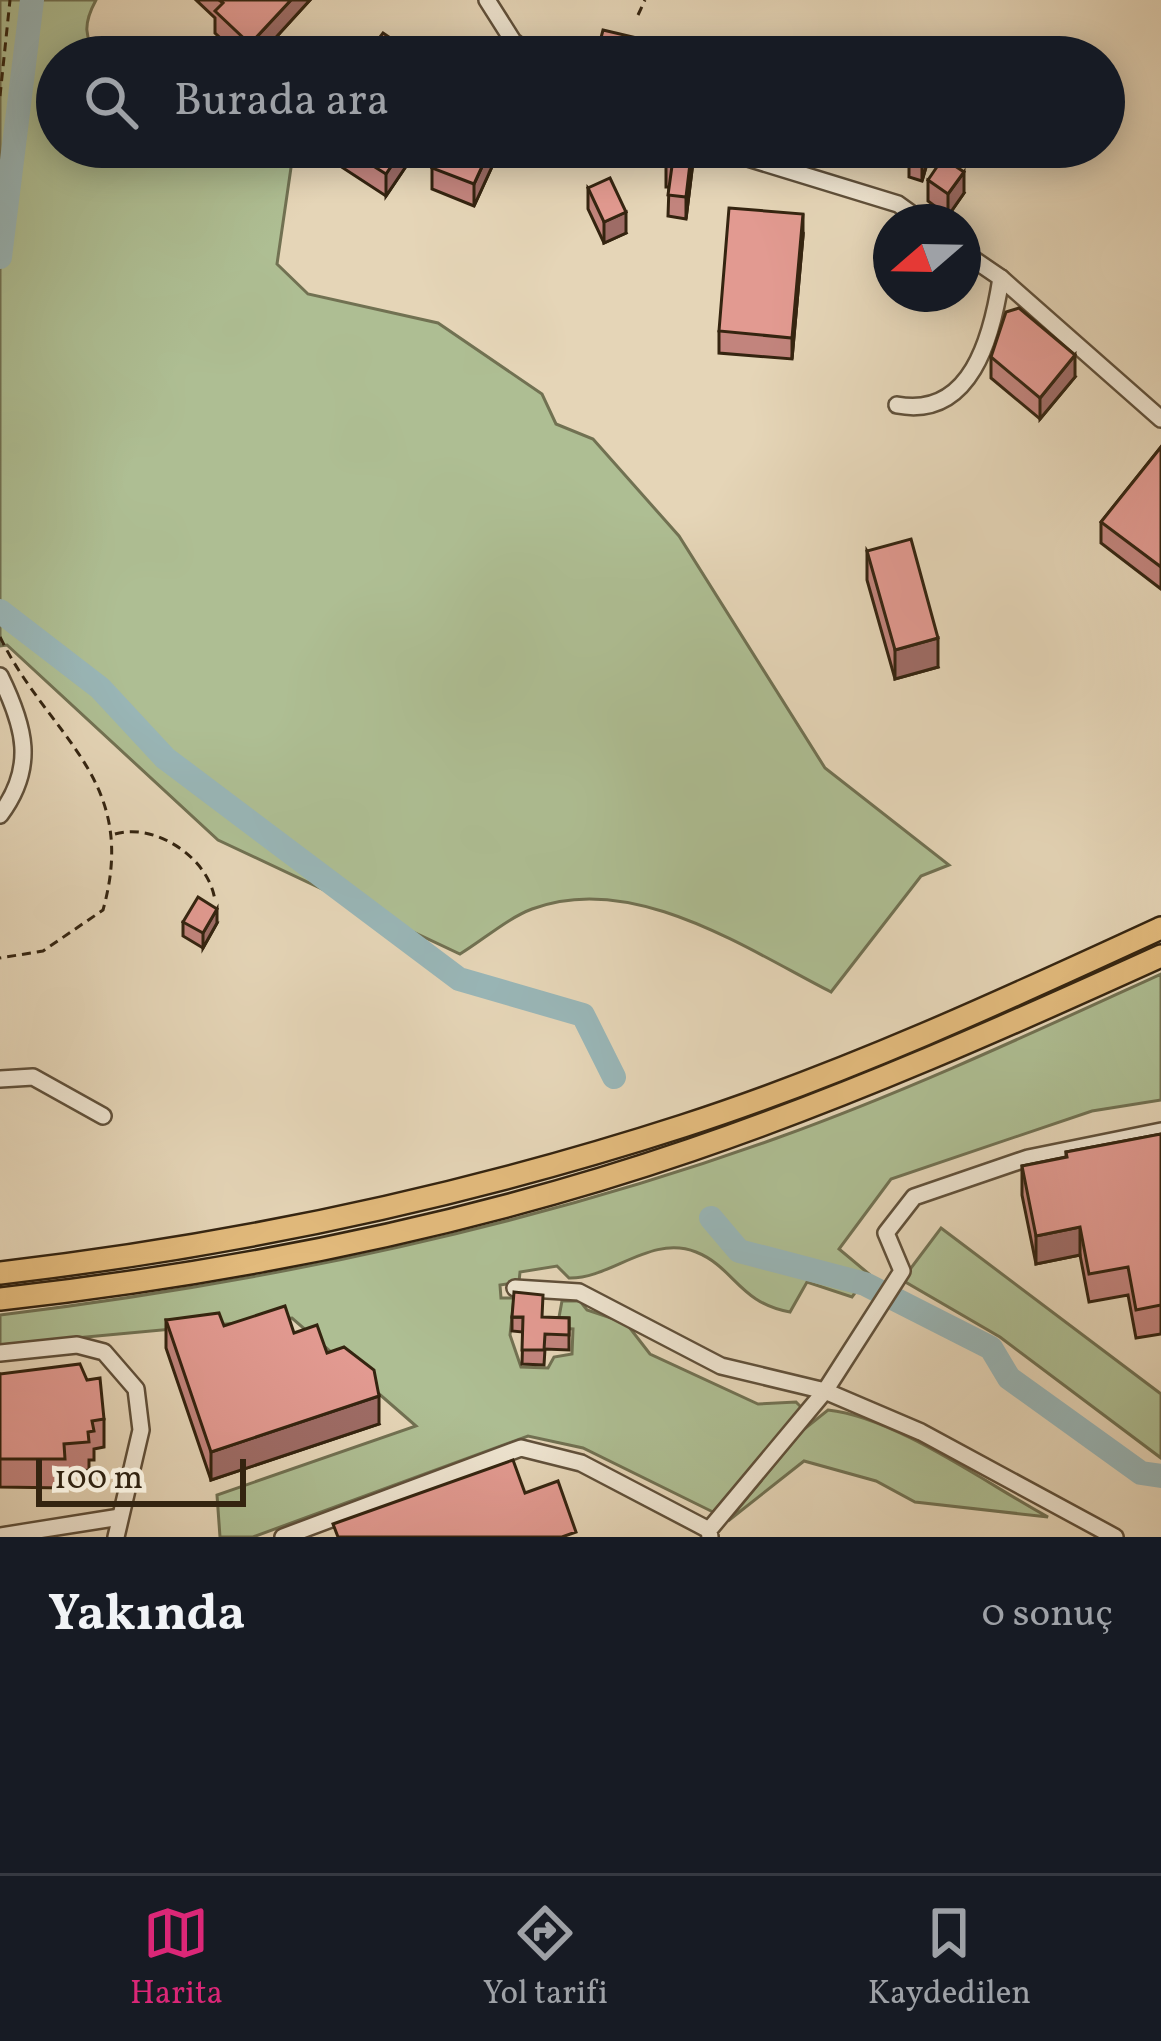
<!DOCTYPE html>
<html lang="tr">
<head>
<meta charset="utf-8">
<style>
  body { margin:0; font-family:Vollkorn,serif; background:#242831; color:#f1f3f6 }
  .compass { position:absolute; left:873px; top:204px; width:108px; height:108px; border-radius:50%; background:#171b24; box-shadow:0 6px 30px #0003; rotate:250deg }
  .scale { position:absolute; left:36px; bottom:30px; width:210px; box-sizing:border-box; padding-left:12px; border:6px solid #342410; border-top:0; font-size:33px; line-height:42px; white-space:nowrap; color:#342410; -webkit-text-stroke:9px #eee4d0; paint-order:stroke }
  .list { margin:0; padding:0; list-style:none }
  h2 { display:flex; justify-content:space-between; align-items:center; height:156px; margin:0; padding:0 48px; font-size:51px }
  h2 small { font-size:39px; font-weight:400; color:#9ea1a6 }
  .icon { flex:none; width:66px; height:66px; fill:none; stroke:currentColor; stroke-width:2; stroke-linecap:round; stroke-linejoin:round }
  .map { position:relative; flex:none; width:1161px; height:1537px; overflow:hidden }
  .search { position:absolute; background:#171b24; box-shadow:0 6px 30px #0003; left:36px; right:36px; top:36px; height:132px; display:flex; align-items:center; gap:30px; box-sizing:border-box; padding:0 42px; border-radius:66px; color:#9ea1a6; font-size:45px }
  .sheet { height:336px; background:#171b24 }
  nav { display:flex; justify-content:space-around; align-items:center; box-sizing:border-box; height:168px; border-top:3px solid #363941; background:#171b24; font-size:33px; color:#9ea1a6 }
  nav a { display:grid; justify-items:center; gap:6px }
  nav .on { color:#db2777 }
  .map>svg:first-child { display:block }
</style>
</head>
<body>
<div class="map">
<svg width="1161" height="1537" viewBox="0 0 1161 1537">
  <rect width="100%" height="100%" fill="#e5d5b7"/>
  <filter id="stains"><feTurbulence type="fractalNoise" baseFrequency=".00167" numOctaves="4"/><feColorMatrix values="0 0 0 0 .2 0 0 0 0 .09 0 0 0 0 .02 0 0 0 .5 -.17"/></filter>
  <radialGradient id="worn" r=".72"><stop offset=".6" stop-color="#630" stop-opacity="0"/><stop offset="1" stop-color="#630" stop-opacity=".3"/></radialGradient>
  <!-- green -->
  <g fill="#aebe93" stroke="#717152" stroke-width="3">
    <path d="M 0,0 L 96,0 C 84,22 82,39 101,57 L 57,57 L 57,147 L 294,147 L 277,264 L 308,294 L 438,323 L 542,394 L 556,424 L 593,439 L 679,536 L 825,768 L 949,865 L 921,876 L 831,992 C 745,948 632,871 532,909 C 508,918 483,940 460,954 L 218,840 L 7,645 L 0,646 Z"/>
    <path d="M 1161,974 L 1161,1100 L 1092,1111 L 891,1179 L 839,1249 L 869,1274 L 852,1297 L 807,1282 L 790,1312 C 739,1303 734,1267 696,1252 C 651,1234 611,1279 569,1278 L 557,1266 L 520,1272 L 519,1282 L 500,1285 L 501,1298 L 514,1298 L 510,1335 L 521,1367 L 548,1368 L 554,1357 L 572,1354 L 573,1329 L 557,1328 L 562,1301 L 580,1301 L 587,1310 L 626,1323 L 650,1354 L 758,1404 L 796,1402 L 803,1409 L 713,1512 L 583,1448 L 528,1436 L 253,1537 L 220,1537 L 217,1495 L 416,1426 L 292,1318 L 0,1345 L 0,1315 C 263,1283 527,1228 777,1138 C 908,1091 1034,1032 1161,974 Z"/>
    <path d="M 941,1228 L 1161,1394 L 1161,1458 L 1000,1337 L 902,1280 Z"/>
    <path d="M 828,1410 C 895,1417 987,1484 1048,1517 L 915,1502 L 876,1481 L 804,1461 L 728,1521 L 803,1430 Z"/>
  </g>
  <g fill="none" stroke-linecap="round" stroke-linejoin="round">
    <!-- river -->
    <g stroke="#99b6b7" stroke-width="24">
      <path d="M 0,257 L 32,0"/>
      <path d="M 0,611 L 100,688 L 165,758 L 459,979 L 583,1015 L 614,1077"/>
      <path d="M 711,1218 L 739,1251 L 865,1284 L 991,1348 L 1009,1378 L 1141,1473 L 1161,1476"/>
    </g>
    <defs>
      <g id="minor">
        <path d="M 487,0 L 513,41 L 532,57"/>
        <path d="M 712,147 L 898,204 L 923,222"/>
        <path d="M 963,252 L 1001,278 L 1161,419"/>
        <path d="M 897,405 C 971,419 992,337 1001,278"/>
        <path d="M 0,676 C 25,727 36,767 0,815"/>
        <path d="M 0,1079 L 33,1077 L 103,1116"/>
        <path d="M 515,1288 L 579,1292 L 721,1366 L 825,1391 L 902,1271 L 886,1233 L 914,1197 L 1028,1158 L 1161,1131"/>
        <path d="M 0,1353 L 77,1345 L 104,1352 L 136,1389 L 141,1430 L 116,1537"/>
        <path d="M 0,1536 L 120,1517"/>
        <path d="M 283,1537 L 521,1448 L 581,1463 L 709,1530"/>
        <path d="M 710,1537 L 709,1530 L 825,1391 L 921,1432 L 1115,1537"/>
      </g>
      <g id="highway">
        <path d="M 0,1273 C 232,1246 460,1198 683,1126 C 847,1073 1005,1000 1161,928"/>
        <path d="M 0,1299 C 233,1273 469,1226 691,1150 C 852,1095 1007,1026 1161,956"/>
      </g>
    </defs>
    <!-- minor casing -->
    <use href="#minor" stroke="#60503a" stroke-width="20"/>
    <!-- highway casing -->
    <use href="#highway" stroke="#342410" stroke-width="26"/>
    <!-- path -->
    <g stroke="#342410" stroke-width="3" stroke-dasharray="9 6" stroke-linecap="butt">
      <path d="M 638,15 L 645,0"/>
      <path d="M 0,96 L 10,0"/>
      <path d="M 0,637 C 50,739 140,778 103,910 L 43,951 L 0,958"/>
      <path d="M 115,834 C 156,822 210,859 215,901"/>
    </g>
    <!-- minor -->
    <use href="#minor" stroke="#eee4d0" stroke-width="15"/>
    <!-- highway -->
    <use href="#highway" stroke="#e2ba7c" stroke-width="21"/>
  </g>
  <!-- wall -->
  <g fill="#c2847d" stroke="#342410" stroke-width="3">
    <path d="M 196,0 L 310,0 L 258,57 L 241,57 L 215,33 L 215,18 Z"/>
    <path d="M 337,147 L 419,147 L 386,196 L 337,164 Z"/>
    <path d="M 440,147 L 501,147 L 474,206 L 432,189 L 432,168 Z"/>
    <path d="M 928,147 L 928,160 L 922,181 L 909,177 L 909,155 Z"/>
    <path d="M 693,162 L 686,219 L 668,216 L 669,187 L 666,187 L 666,165 Z"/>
    <path d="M 928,180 L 964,193 L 948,216 L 928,201 Z"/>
    <path d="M 588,188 L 626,233 L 604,243 L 588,209 Z"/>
    <path d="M 803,236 L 792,359 L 719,353 L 719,331 Z"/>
    <path d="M 991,357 L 1075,377 L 1040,419 L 991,378 Z"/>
    <path d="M 1161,447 L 1161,589 L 1101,543 L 1101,522 Z"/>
    <path d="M 867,551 L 938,667 L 895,679 L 867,580 Z"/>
    <path d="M 183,922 L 217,923 L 203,948 L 183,936 Z"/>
    <path d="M 1161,1134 L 1161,1334 L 1136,1338 L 1128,1295 L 1089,1302 L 1080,1255 L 1036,1264 L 1022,1195 L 1022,1166 L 1066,1157 L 1066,1152 Z"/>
    <path d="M 512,1317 L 569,1318 L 569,1350 L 545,1349 L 544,1365 L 522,1364 L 523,1332 L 512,1331 Z"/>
    <path d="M 166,1320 L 294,1333 L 327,1353 L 379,1424 L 211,1480 L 166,1348 Z"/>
    <path d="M 0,1374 L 104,1419 L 104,1447 L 94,1449 L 94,1460 L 89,1460 L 89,1470 L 65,1473 L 65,1488 L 0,1487 Z"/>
  </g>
  <!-- shaded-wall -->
  <g fill="#9e6c66" stroke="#342410" stroke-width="3">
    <path d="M 291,0 L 310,0 L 258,57 L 250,57 L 250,44 Z"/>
    <path d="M 404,147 L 419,147 L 386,196 L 386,174 Z"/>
    <path d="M 491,147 L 501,147 L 474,206 L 474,184 Z"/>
    <path d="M 693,147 L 693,162 L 686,219 L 686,197 Z"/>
    <path d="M 926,147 L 928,147 L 928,160 L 922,181 L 922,159 Z"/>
    <path d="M 964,172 L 964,193 L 948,216 L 948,194 Z"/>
    <path d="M 626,212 L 626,233 L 604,243 L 604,222 Z"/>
    <path d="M 803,214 L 803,236 L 792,359 L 792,338 Z"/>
    <path d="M 1075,355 L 1075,377 L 1040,419 L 1040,398 Z"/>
    <path d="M 938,638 L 938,667 L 895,679 L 895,650 Z"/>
    <path d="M 217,909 L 217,923 L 203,948 L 203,933 Z"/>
    <path d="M 1080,1227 L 1080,1255 L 1036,1264 L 1036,1236 Z"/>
    <path d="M 379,1396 L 379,1424 L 211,1480 L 211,1452 Z"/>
  </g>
  <!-- building -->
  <g fill="#e29a91" stroke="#342410" stroke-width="3">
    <path d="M 219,0 L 291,0 L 250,44 L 215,11 L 223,3 Z"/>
    <path d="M 603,30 L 667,45 L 664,57 L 613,57 L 597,53 Z"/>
    <path d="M 383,33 L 418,57 L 365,57 Z"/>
    <path d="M 343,147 L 404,147 L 386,174 Z"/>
    <path d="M 440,147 L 491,147 L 474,184 L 432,168 Z"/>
    <path d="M 668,147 L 692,147 L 686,197 L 668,195 L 672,166 L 666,165 Z"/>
    <path d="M 911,147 L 926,147 L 922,159 L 909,155 Z"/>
    <path d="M 943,158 L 964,172 L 948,194 L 928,180 Z"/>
    <path d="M 610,178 L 626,212 L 604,222 L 588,188 Z"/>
    <path d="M 729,208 L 803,214 L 792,338 L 719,331 Z"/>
    <path d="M 1019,308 L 1075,355 L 1040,398 L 991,357 L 1006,312 Z"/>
    <path d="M 1161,447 L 1161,567 L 1101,522 Z"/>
    <path d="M 911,539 L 938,638 L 895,650 L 867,551 Z"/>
    <path d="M 198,897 L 217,909 L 203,933 L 183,922 Z"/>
    <path d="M 1161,1134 L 1161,1305 L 1136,1310 L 1128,1267 L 1089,1274 L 1080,1227 L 1036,1236 L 1022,1166 L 1067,1157 L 1066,1152 Z"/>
    <path d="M 514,1292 L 543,1295 L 542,1317 L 569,1318 L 569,1335 L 545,1334 L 544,1350 L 522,1350 L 523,1317 L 512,1317 Z"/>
    <path d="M 285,1306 L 294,1333 L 317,1325 L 327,1353 L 344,1347 L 374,1370 L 379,1396 L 211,1452 L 166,1320 L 219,1313 L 224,1326 Z"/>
    <path d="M 80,1364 L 87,1380 L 100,1378 L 104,1419 L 92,1421 L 94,1431 L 88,1432 L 89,1442 L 64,1444 L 65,1459 L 0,1459 L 0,1374 Z"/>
    <path d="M 513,1460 L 525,1493 L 558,1481 L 576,1532 L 562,1537 L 338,1537 L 333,1524 Z"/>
  </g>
  <rect width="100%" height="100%" filter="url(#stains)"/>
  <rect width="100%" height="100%" fill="url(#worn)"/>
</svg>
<svg class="compass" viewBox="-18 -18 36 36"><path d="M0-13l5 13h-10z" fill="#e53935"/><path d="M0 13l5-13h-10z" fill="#9ea1a6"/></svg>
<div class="scale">100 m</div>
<div class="search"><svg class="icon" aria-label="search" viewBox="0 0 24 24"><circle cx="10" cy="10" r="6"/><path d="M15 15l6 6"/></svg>Burada ara</div>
</div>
<section class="sheet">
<h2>Yakında<small>0 sonuç</small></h2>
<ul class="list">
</ul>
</section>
<nav>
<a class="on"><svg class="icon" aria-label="map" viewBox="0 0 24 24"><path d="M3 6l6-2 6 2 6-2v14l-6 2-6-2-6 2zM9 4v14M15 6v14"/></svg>Harita</a>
<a><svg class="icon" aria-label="directions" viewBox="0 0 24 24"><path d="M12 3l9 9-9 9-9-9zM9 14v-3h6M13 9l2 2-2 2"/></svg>Yol tarifi</a>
<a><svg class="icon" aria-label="saved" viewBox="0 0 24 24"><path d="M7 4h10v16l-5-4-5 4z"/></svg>Kaydedilen</a>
</nav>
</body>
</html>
